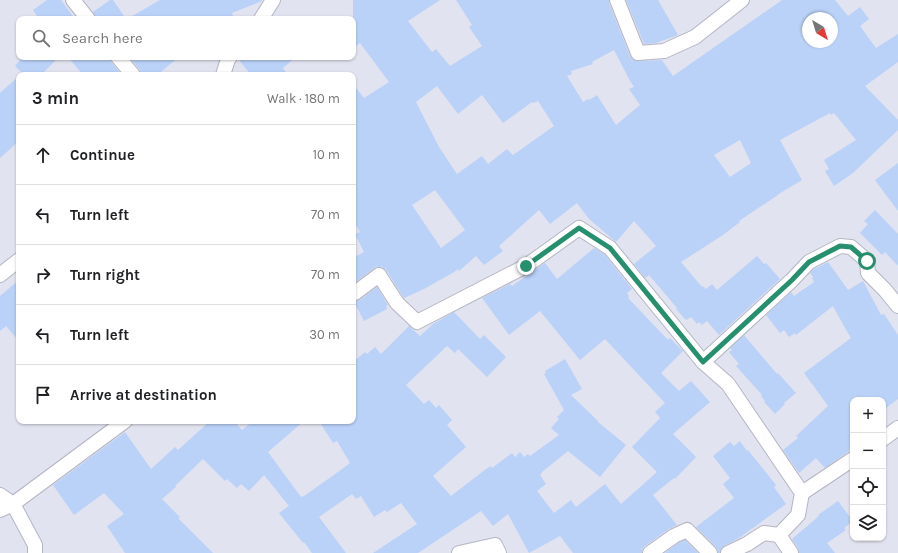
<!DOCTYPE html>
<html lang="en">
<head>
<meta charset="utf-8">
<style>
  body { margin:0; font-family:Karla,sans-serif; background:#f6f6f6; color:#202124 }
  .controls { position:absolute; right:12px; bottom:12px; display:grid; overflow:hidden; border-radius:8px; box-shadow:0 1px 3px #0004 }
  .controls button { width:36px; height:36px; display:grid; place-items:center; padding:0; border:0; border-bottom:1px solid #e0e0e0; background:#fff; color:#202124; font:20px sans-serif }
  .compass { position:absolute; left:802px; top:12px; width:36px; height:36px; border-radius:50%; background:#fff; box-shadow:0 1px 3px #0004; rotate:142deg }
  .stop { position:absolute; width:12px; height:12px; margin:-9px; border:3px solid #26906e; border-radius:50%; background:#fff }
  .stop.end { background:#26906e; border-color:#fff; box-shadow:0 1px 4px #0008 }
  .list { margin:0; padding:0; list-style:none }
  h2 { display:flex; justify-content:space-between; align-items:center; height:52px; margin:0; padding:0 16px; font-size:17px }
  h2 small { font-size:13px; font-weight:400; color:#757577 }
  .list li { display:grid; grid-template-columns:26px 1fr auto; gap:12px; align-items:center; box-sizing:border-box; height:60px; padding:0 16px; border-top:1px solid #e0e0e0 }
  .list b { display:block; font-size:15px; white-space:nowrap }
  .list em { font-size:13px; font-style:normal; color:#757577 }
  .icon { flex:none; width:22px; height:22px; fill:none; stroke:currentColor; stroke-width:2; stroke-linecap:round; stroke-linejoin:round }
  .map { position:relative; flex:none; width:898px; height:553px; overflow:hidden }
  .search { position:absolute; background:#fff; box-shadow:0 1px 3px #0004; left:16px; top:16px; width:340px; height:44px; display:flex; align-items:center; gap:10px; box-sizing:border-box; padding:0 14px; border-radius:8px; color:#757577; font-size:15px }
  .panel { position:absolute; background:#fff; box-shadow:0 1px 3px #0004; left:16px; top:72px; width:340px; height:352px; border-radius:8px }
  .map>svg:first-child { display:block }
</style>
</head>
<body>
<div class="map">
<svg width="898" height="553" viewBox="0 0 898 553">
  <rect width="100%" height="100%" fill="#e2e3f0"/>
  <!-- building -->
  <g fill="#bad1f8" fill-rule="evenodd">
    <path d="M 47,0 L 61,0 L 75,19 L 39,19 L 33,10 Z"/>
    <path d="M 110,0 L 113,0 L 126,19 L 96,19 L 93,12 Z"/>
    <path d="M 160,0 L 262,0 L 262,1 L 232,13 L 234,19 L 127,19 Z"/>
    <path d="M 353,0 L 440,0 L 408,21 L 432,52 L 436,49 L 450,66 L 482,46 L 469,27 L 472,25 L 456,0 L 609,0 L 609,3 L 630,56 L 633,60 L 639,61 L 662,60 L 673,76 L 782,0 L 835,0 L 848,16 L 860,7 L 869,19 L 860,26 L 876,48 L 898,34 L 898,62 L 865,86 L 898,120 L 898,130 L 853,173 L 834,186 L 825,171 L 829,169 L 824,160 L 856,140 L 834,113 L 831,115 L 830,113 L 780,140 L 802,180 L 777,195 L 778,195 L 739,221 L 740,222 L 723,235 L 681,262 L 702,287 L 703,286 L 706,289 L 712,284 L 717,290 L 757,256 L 764,264 L 766,263 L 780,279 L 719,335 L 707,321 L 702,325 L 699,322 L 697,324 L 691,317 L 686,320 L 676,309 L 677,308 L 649,275 L 645,278 L 634,264 L 656,246 L 634,221 L 616,242 L 589,219 L 577,203 L 550,224 L 539,210 L 499,246 L 503,251 L 484,265 L 476,256 L 459,271 L 458,269 L 454,272 L 424,289 L 404,298 L 386,270 L 382,267 L 378,267 L 374,268 L 353,284 L 353,258 L 364,252 L 355,234 L 360,232 L 353,220 L 353,84 L 364,98 L 389,82 L 360,43 L 353,48 ZM 808,18 L 832,18 L 832,42 L 808,42 ZM 614,50 L 629,79 L 634,87 L 629,89 L 640,105 L 616,125 L 597,95 L 589,100 L 588,99 L 583,102 L 567,76 L 572,74 L 571,71 L 593,64 L 592,62 ZM 437,86 L 458,114 L 482,95 L 503,123 L 532,102 L 533,103 L 538,101 L 554,126 L 513,155 L 507,149 L 488,164 L 482,156 L 457,174 L 439,147 L 416,102 ZM 740,140 L 751,163 L 730,177 L 714,155 ZM 435,190 L 465,230 L 441,248 L 412,205 Z"/>
    <path d="M 626,0 L 658,0 L 678,35 L 656,43 L 644,44 Z"/>
    <path d="M 23,57 L 59,57 L 41,75 L 24,75 L 15,66 Z"/>
    <path d="M 68,57 L 110,57 L 111,62 L 122,75 L 83,75 Z"/>
    <path d="M 129,57 L 179,57 L 157,75 L 141,75 L 140,70 Z"/>
    <path d="M 238,57 L 296,57 L 283,68 L 288,75 L 251,75 L 238,59 Z"/>
    <path d="M 19,76 L 19,141 L 0,158 L 0,93 Z"/>
    <path d="M 898,163 L 898,211 L 875,180 Z"/>
    <path d="M 875,210 L 898,234 L 898,266 L 885,252 L 882,255 L 860,233 L 868,224 L 864,221 Z"/>
    <path d="M 594,248 L 604,254 L 632,289 L 627,293 L 629,296 L 628,298 L 668,340 L 670,338 L 683,351 L 661,373 L 679,391 L 691,381 L 710,402 L 673,434 L 696,457 L 675,479 L 674,478 L 653,495 L 677,525 L 669,529 L 645,546 L 642,549 L 642,553 L 573,553 L 560,536 L 529,553 L 508,514 L 493,526 L 481,511 L 418,553 L 373,553 L 417,524 L 401,503 L 387,512 L 385,510 L 374,517 L 361,496 L 356,499 L 352,494 L 319,517 L 346,553 L 312,553 L 304,542 L 303,543 L 279,513 L 289,506 L 264,475 L 249,491 L 241,484 L 237,488 L 227,479 L 225,481 L 203,459 L 175,486 L 176,487 L 162,499 L 180,517 L 178,518 L 213,553 L 125,553 L 107,526 L 124,514 L 104,493 L 74,515 L 53,485 L 125,432 L 151,469 L 175,447 L 178,450 L 210,421 L 234,421 L 242,430 L 253,421 L 304,421 L 268,452 L 301,497 L 304,496 L 338,472 L 350,463 L 337,441 L 333,443 L 319,421 L 353,421 L 353,362 L 365,352 L 367,354 L 375,347 L 381,354 L 409,326 L 420,336 L 433,324 L 454,312 L 480,339 L 484,335 L 506,357 L 487,377 L 458,349 L 455,353 L 447,346 L 406,385 L 424,404 L 429,400 L 436,408 L 439,405 L 452,420 L 447,425 L 466,447 L 433,476 L 451,496 L 486,469 L 491,466 L 492,468 L 512,453 L 515,457 L 520,452 L 524,457 L 528,454 L 530,456 L 559,435 L 551,428 L 559,419 L 557,417 L 564,410 L 544,374 L 546,373 L 545,371 L 565,359 L 582,389 L 571,395 L 598,421 L 598,422 L 626,445 L 600,477 L 568,451 L 542,472 L 542,473 L 540,475 L 546,484 L 537,491 L 554,513 L 571,500 L 576,507 L 605,484 L 621,504 L 657,472 L 632,447 L 660,418 L 655,412 L 665,403 L 605,339 L 580,360 L 540,311 L 509,335 L 482,298 L 510,284 L 512,286 L 545,263 L 557,279 Z"/>
    <path d="M 828,262 L 848,290 L 863,281 L 881,315 L 884,314 L 898,335 L 898,399 L 883,410 L 883,400 L 853,400 L 853,447 L 845,454 L 825,468 L 816,458 L 799,473 L 783,450 L 798,438 L 796,436 L 828,406 L 804,373 L 851,338 L 845,328 L 833,306 L 796,335 L 795,333 L 789,337 L 784,330 L 780,333 L 766,315 L 791,292 L 794,296 L 814,282 L 812,278 L 813,277 L 810,273 L 814,269 Z"/>
    <path d="M 19,280 L 19,341 L 6,326 L 0,331 L 0,296 Z"/>
    <path d="M 377,287 L 388,305 L 386,306 L 387,309 L 364,321 L 354,302 L 360,300 Z"/>
    <path d="M 744,335 L 777,374 L 778,373 L 796,393 L 784,403 L 785,404 L 775,414 L 764,402 L 765,401 L 761,396 L 762,395 L 736,366 L 739,364 L 729,352 L 732,350 L 730,348 Z"/>
    <path d="M 740,441 L 747,451 L 748,450 L 776,485 L 774,487 L 786,504 L 739,538 L 724,546 L 721,549 L 720,553 L 718,553 L 718,550 L 716,547 L 696,527 L 734,498 L 723,484 L 730,478 L 713,456 L 730,442 L 734,446 Z"/>
    <path d="M 838,501 L 853,521 L 844,528 L 846,530 L 827,543 L 835,553 L 799,553 L 798,548 L 792,539 L 819,516 L 818,515 Z"/>
    <path d="M 685,540 L 698,553 L 665,553 L 678,543 Z"/>
  </g>
  <g fill="none" stroke-linecap="round" stroke-linejoin="round">
    <defs>
      <g id="minor">
        <path d="M 73,0 L 88,19"/>
        <path d="M 617,0 L 638,53 L 664,51 L 695,37 L 742,0"/>
        <path d="M 261,19 L 273,0"/>
        <path d="M 118,57 L 133,75"/>
        <path d="M 223,75 L 228,59 L 230,57"/>
        <path d="M 0,275 L 19,260"/>
        <path d="M 353,293 L 355,293 L 379,275 L 397,303 L 417,322 L 526,266 L 579,228 L 610,248 L 703,362 L 728,384 L 802,493 L 798,515 L 779,535 L 791,553"/>
        <path d="M 703,362 L 792,280 L 809,262 L 840,246 L 851,247 L 867,261 L 868,273 L 885,290 L 898,306"/>
        <path d="M 883,439 L 898,428"/>
        <path d="M 802,493 L 853,459"/>
        <path d="M 0,495 L 13,504 L 125,421"/>
        <path d="M 0,510 L 13,504 L 35,545 L 35,553"/>
        <path d="M 459,553 L 495,545 L 499,553"/>
        <path d="M 650,553 L 674,536 L 687,530 L 710,553"/>
        <path d="M 728,553 L 747,544 L 764,533 L 779,535"/>
      </g>
    </defs>
    <!-- minor casing -->
    <use href="#minor" stroke="#b4b5c2" stroke-width="16"/>
    <!-- minor -->
    <use href="#minor" stroke="#fff" stroke-width="14"/>
  </g>
  <g fill="none" stroke-linecap="round" stroke-linejoin="round">
    <!-- route -->
    <path stroke="#26906e" stroke-width="5" d="M 526,266 L 579,228 L 610,248 L 703,362 L 792,280 L 809,262 L 840,246 L 851,247 L 867,261"/>
  </g>
</svg>
<div class="controls">
<button>+</button>
<button>−</button>
<button><svg class="icon" aria-label="locate" viewBox="0 0 24 24"><circle cx="12" cy="12" r="6"/><path d="M12 2v4M12 18v4M2 12h4M18 12h4"/></svg></button>
<button><svg class="icon" aria-label="layers" viewBox="0 0 24 24"><path d="M12 4l9 5-9 5-9-5zM3 14l9 5 9-5"/></svg></button>
</div>
<svg class="compass" viewBox="-18 -18 36 36"><path d="M0-13l5 13h-10z" fill="#e53935"/><path d="M0 13l5-13h-10z" fill="#757577"/></svg>
<div class="stop" style="left:867px;top:261px"></div>
<div class="stop end" style="left:526px;top:266px"></div>
<div class="search"><svg class="icon" aria-label="search" viewBox="0 0 24 24"><circle cx="10" cy="10" r="6"/><path d="M15 15l6 6"/></svg>Search here</div>
<section class="panel">
<h2>3 min<small>Walk · 180 m</small></h2>
<ul class="list">
<li><svg class="icon" aria-label="ahead" viewBox="0 0 24 24"><path d="M12 20V5M6 11l6-6 6 6"/></svg><div><b>Continue</b></div><em>10 m</em></li>
<li><svg class="icon" aria-label="left" viewBox="0 0 24 24"><path d="M17 20v-9H6M10 6l-5 5 5 5"/></svg><div><b>Turn left</b></div><em>70 m</em></li>
<li><svg class="icon" aria-label="right" viewBox="0 0 24 24"><path d="M7 20v-9h11M14 6l5 5-5 5"/></svg><div><b>Turn right</b></div><em>70 m</em></li>
<li><svg class="icon" aria-label="left" viewBox="0 0 24 24"><path d="M17 20v-9H6M10 6l-5 5 5 5"/></svg><div><b>Turn left</b></div><em>30 m</em></li>
<li><svg class="icon" aria-label="arrive" viewBox="0 0 24 24"><path d="M6 21V4h12l-3 4 3 4H6"/></svg><div><b>Arrive at destination</b></div></li>
</ul>
</section>
</div>
</body>
</html>
